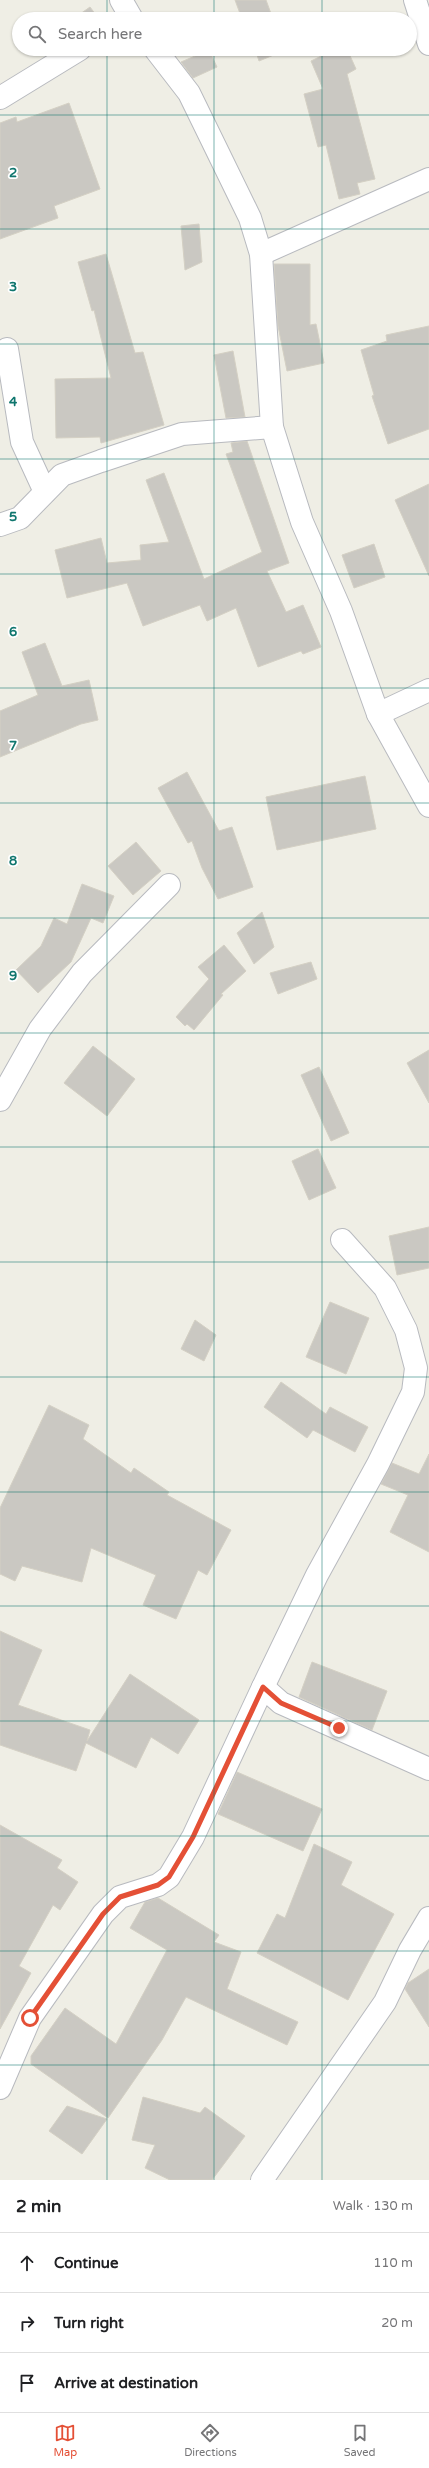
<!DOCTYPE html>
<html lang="en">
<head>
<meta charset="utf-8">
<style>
  body { margin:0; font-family:"Varela Round",sans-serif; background:#f6f6f6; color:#202124 }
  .stop { position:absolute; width:12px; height:12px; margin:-9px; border:3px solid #e45036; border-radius:50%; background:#fff }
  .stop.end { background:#e45036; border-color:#fff; box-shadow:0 1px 4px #0008 }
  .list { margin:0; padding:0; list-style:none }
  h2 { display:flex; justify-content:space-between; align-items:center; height:52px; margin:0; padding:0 16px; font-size:17px }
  h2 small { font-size:13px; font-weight:400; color:#757577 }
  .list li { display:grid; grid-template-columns:26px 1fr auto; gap:12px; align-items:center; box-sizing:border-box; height:60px; padding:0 16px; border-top:1px solid #e0e0e0 }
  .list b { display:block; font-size:15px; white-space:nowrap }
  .list em { font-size:13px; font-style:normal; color:#757577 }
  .icon { flex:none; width:22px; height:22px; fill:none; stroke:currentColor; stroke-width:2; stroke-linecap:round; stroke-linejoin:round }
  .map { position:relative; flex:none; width:429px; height:2180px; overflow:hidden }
  .search { position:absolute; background:#fff; box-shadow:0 1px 3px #0004; left:12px; right:12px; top:12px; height:44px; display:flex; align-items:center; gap:10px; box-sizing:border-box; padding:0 14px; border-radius:22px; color:#757577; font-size:15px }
  .sheet { height:232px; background:#fff }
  nav { display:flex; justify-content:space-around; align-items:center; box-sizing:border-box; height:56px; border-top:1px solid #e0e0e0; background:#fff; font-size:11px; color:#757577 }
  nav a { display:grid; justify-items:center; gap:2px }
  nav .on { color:#e45036 }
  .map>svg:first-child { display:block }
</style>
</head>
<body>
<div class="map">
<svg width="429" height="2180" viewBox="0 0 429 2180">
  <rect width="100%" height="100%" fill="#efeee5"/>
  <!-- building -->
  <g fill="#cac8c2" stroke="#d4d0c4">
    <path d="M 235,0 L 266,0 L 273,19 L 242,19 Z"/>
    <path d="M 90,7 L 99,19 L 73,19 Z"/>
    <path d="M 255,49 L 286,49 L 286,50 L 259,61 Z"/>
    <path d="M 336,49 L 347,49 L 356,69 L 347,74 L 375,179 L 357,183 L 360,194 L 339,199 L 326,145 L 318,147 L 304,94 L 323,89 L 311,61 Z"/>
    <path d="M 209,50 L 217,67 L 193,78 L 181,62 Z"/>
    <path d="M 69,103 L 100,189 L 54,206 L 58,218 L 0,239 L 0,123 L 16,117 L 17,122 Z"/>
    <path d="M 199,224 L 202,262 L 185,270 L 181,226 Z"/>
    <path d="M 106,254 L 135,353 L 143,352 L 164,425 L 101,443 L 100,437 L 56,438 L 55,379 L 111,378 L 94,310 L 92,311 L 78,262 Z"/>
    <path d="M 274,264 L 310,264 L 310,325 L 316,324 L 324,363 L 287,371 L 278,326 Z"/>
    <path d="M 429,326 L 429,429 L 388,444 L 372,396 L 374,395 L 361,350 L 387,341 L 386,335 Z"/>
    <path d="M 233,351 L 245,417 L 226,418 L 214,355 Z"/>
    <path d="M 247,441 L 289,563 L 267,571 L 286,612 L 303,605 L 321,647 L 303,654 L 301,651 L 258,667 L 236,608 L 207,621 L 200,605 L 143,626 L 127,583 L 67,598 L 55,550 L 101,538 L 107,563 L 141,560 L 140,545 L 169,542 L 146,480 L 164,473 L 204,579 L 262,552 L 226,454 L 233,452 L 231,443 Z"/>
    <path d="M 429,484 L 429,576 L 395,500 Z"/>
    <path d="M 374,544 L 385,577 L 354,588 L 342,555 Z"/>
    <path d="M 45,643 L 62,686 L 89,680 L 98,720 L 81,724 L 0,757 L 0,711 L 38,695 L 22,652 Z"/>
    <path d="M 187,772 L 219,831 L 232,827 L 253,887 L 218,899 L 202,868 L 192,841 L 188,843 L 158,788 Z"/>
    <path d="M 365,776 L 376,829 L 277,850 L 266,797 Z"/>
    <path d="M 136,842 L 161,871 L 133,895 L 108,866 Z"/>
    <path d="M 82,884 L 114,896 L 103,923 L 91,918 L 71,962 L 38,993 L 16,970 L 41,946 L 54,918 L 67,924 Z"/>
    <path d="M 262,912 L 274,947 L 254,964 L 237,933 Z"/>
    <path d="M 224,945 L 246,971 L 221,994 L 223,995 L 194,1030 L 187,1024 L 185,1026 L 176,1017 L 209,979 L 198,967 Z"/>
    <path d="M 311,962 L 317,979 L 278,994 L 270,973 Z"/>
    <path d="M 93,1046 L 135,1079 L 107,1116 L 64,1083 Z"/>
    <path d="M 429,1050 L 429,1103 L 407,1063 Z"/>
    <path d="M 319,1067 L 349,1133 L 331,1141 L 301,1075 Z"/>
    <path d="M 318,1149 L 336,1188 L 309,1200 L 292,1161 Z"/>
    <path d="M 429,1227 L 429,1268 L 397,1275 L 389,1236 Z"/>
    <path d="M 330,1302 L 369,1318 L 346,1374 L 306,1357 Z"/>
    <path d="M 195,1320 L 216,1335 L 204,1361 L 181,1349 Z"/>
    <path d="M 281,1382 L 326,1414 L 330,1407 L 368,1427 L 355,1452 L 313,1430 L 307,1438 L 264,1407 Z"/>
    <path d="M 49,1405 L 89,1425 L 83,1439 L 131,1473 L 134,1468 L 169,1492 L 167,1495 L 231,1530 L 207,1575 L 198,1570 L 176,1619 L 143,1605 L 156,1575 L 91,1548 L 82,1582 L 22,1566 L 15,1581 L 0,1574 L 0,1508 Z"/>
    <path d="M 429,1454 L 429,1552 L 390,1532 L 408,1495 L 381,1484 L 392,1463 L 419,1474 Z"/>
    <path d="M 0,1631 L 42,1650 L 18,1705 L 90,1730 L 87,1741 L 130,1674 L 199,1720 L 178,1754 L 151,1737 L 136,1768 L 86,1743 L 76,1771 L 0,1745 Z"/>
    <path d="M 312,1662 L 387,1691 L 372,1730 L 299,1697 Z"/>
    <path d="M 237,1772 L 322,1809 L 303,1851 L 218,1814 Z"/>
    <path d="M 0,1825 L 62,1860 L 57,1868 L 78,1882 L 60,1910 L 53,1905 L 19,1966 L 31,1973 L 0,2029 Z"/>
    <path d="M 314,1844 L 352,1862 L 341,1885 L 394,1914 L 348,2000 L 257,1953 L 277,1914 L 285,1918 Z"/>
    <path d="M 158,1898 L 219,1935 L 214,1942 L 241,1952 L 227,1989 L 298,2022 L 287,2045 L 186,1997 L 162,2040 L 108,2118 L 31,2064 L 31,2056 L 65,2008 L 116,2044 L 167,1950 L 130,1928 L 145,1902 Z"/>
    <path d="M 429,1969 L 429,2027 L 405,1989 L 408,1983 Z"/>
    <path d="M 143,2097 L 200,2113 L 205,2107 L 245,2136 L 212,2180 L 170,2180 L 145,2168 L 155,2145 L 132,2140 Z"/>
    <path d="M 67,2106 L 107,2119 L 82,2154 L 49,2131 Z"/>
  </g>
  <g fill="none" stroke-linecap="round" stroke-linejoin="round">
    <defs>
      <g id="minor">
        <path d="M 121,0 L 132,19"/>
        <path d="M 415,0 L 429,44"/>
        <path d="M 155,49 L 189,93 L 250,218 L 261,254 L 272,427 L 302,522 L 341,611 L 378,714 L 429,806"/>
        <path d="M 0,98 L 80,49"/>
        <path d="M 261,254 L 429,179"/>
        <path d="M 7,349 L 22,442 L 45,492"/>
        <path d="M 0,525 L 20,518 L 62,475 L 101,461 L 182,434 L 272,427"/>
        <path d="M 378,714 L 429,690"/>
        <path d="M 0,1100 L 40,1029 L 82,973 L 169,885"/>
        <path d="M 263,1687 L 317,1575 L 378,1464 L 413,1392 L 416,1368 L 406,1330 L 385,1288 L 342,1240"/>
        <path d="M 0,2088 L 30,2018 L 103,1914 L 120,1897 L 158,1885 L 169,1877 L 193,1837 L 263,1687 L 281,1703 L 429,1769"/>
        <path d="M 262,2180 L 385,2002 L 410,1950 L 429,1918"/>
      </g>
    </defs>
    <!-- minor casing -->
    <use href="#minor" stroke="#b8babf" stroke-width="24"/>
    <!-- minor -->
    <use href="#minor" stroke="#fff" stroke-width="22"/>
  </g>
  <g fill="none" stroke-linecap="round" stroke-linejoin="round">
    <!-- route -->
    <path stroke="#e45036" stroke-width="5" d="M 30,2018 L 103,1914 L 120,1897 L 158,1885 L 169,1877 L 193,1837 L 263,1687 L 281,1703 L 339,1728"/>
  </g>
  <!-- grid -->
  <path fill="none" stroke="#0f766e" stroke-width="1" stroke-opacity="0.55" d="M 107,0 L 107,19M 214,0 L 214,19M 322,0 L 322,19M 107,49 L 107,2180M 214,49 L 214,2180M 322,49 L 322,2180M 0,115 L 429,115M 0,229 L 429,229M 0,344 L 429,344M 0,459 L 429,459M 0,574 L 429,574M 0,688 L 429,688M 0,803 L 429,803M 0,918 L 429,918M 0,1033 L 429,1033M 0,1147 L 429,1147M 0,1262 L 429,1262M 0,1377 L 429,1377M 0,1492 L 429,1492M 0,1606 L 429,1606M 0,1721 L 429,1721M 0,1836 L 429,1836M 0,1951 L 429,1951M 0,2065 L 429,2065"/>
  <g font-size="13" text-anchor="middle" font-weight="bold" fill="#0f766e" stroke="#fff" stroke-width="3.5" stroke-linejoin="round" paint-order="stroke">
    <text x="13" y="177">2</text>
    <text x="13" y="291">3</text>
    <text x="13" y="406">4</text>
    <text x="13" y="521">5</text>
    <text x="13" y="636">6</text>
    <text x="13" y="750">7</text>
    <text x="13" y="865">8</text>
    <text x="13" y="980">9</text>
  </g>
</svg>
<div class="stop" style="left:30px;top:2018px"></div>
<div class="stop end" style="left:339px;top:1728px"></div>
<div class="search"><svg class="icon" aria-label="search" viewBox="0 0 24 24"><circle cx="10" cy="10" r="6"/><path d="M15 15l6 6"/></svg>Search here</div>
</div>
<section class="sheet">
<h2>2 min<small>Walk · 130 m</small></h2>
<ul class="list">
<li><svg class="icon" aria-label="ahead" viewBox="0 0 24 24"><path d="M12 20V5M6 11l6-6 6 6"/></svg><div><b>Continue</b></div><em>110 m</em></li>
<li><svg class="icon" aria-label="right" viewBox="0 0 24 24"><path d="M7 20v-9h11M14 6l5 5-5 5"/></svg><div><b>Turn right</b></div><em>20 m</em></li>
<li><svg class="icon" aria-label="arrive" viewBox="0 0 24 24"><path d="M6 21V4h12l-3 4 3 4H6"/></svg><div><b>Arrive at destination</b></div></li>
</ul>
</section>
<nav>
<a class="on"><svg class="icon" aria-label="map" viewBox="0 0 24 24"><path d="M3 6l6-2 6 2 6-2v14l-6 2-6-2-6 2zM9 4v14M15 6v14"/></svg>Map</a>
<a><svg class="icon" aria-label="directions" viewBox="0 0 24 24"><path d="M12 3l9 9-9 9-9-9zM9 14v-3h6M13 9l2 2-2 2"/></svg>Directions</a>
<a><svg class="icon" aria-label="saved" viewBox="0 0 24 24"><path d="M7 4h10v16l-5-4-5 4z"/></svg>Saved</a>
</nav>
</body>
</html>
